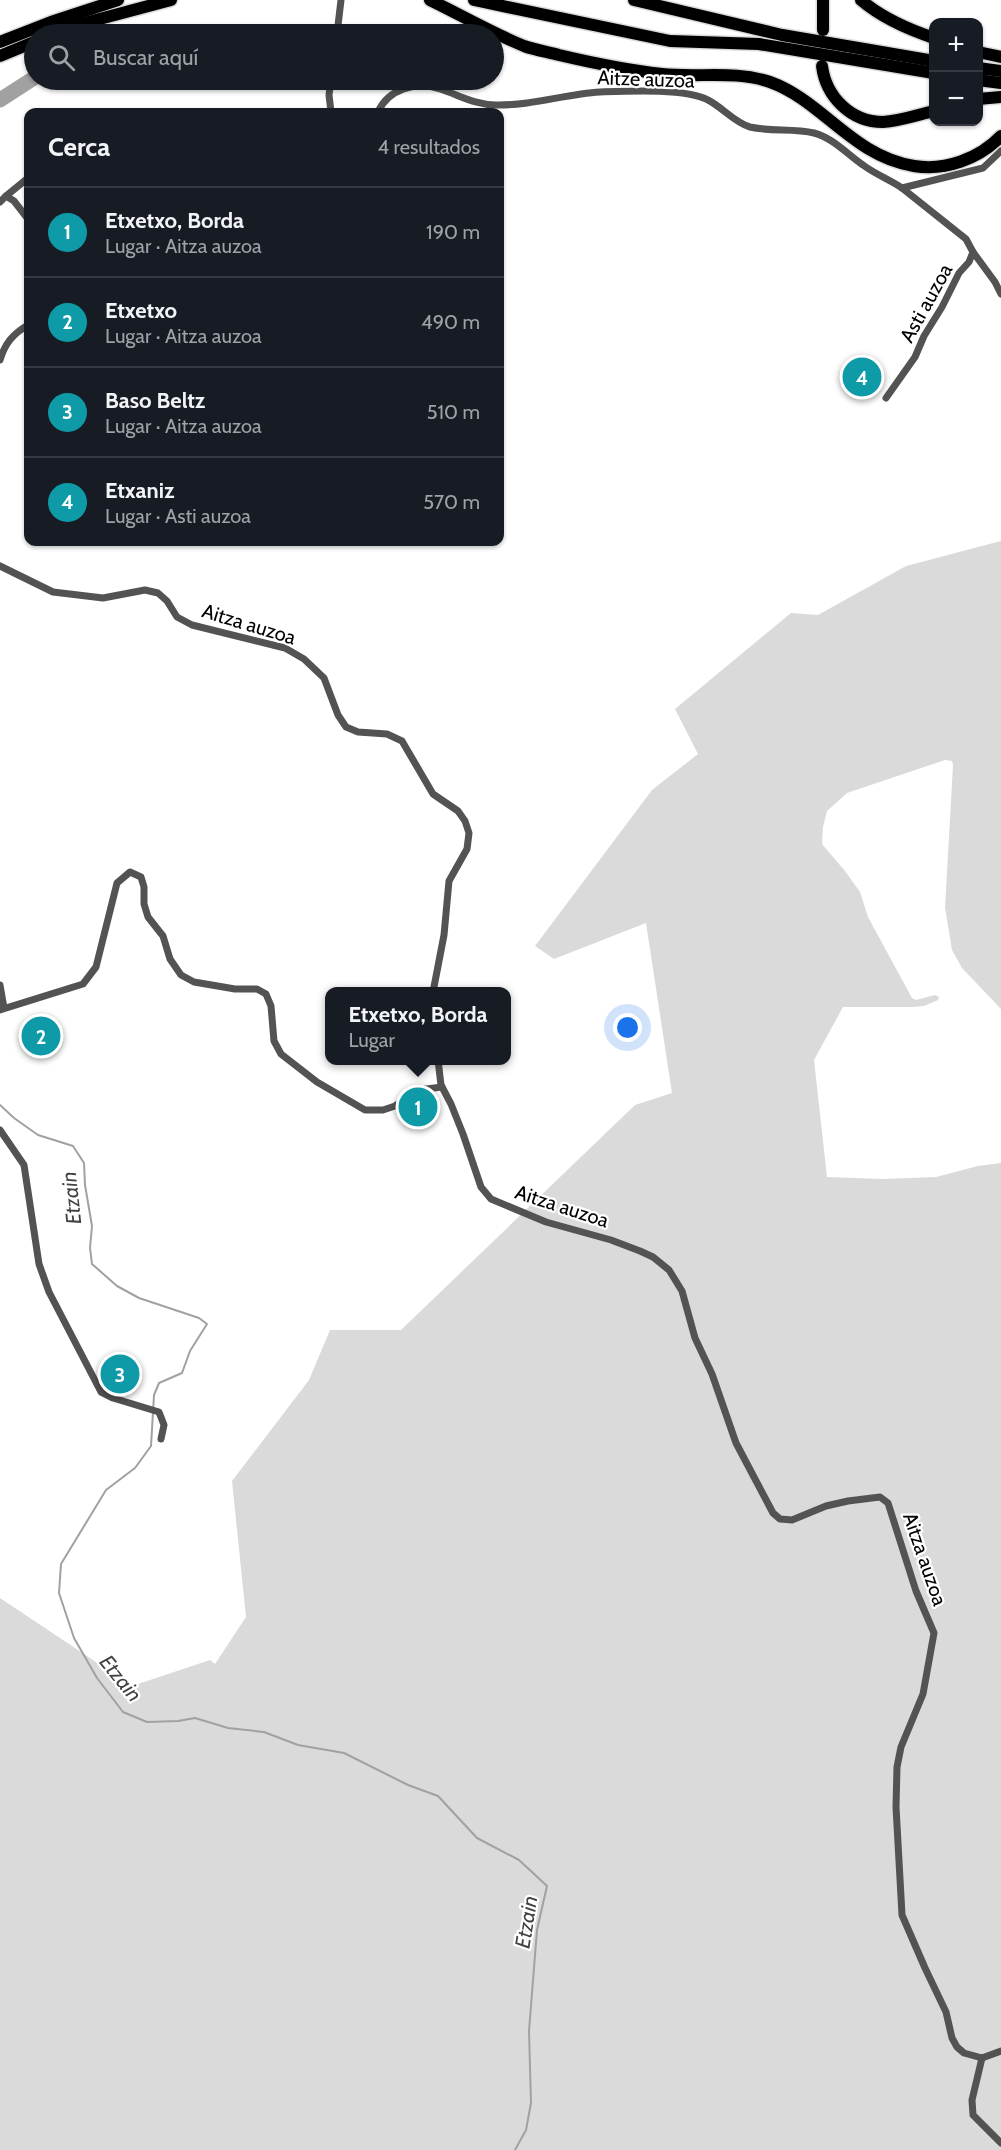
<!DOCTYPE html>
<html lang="es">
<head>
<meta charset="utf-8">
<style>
  body { margin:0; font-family:Cabin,sans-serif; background:#20242c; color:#f1f3f6 }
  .controls { position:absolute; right:18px; top:18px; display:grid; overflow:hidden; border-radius:12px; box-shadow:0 2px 4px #0004 }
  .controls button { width:54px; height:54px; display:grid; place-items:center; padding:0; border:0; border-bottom:2px solid #363941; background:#171b24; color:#f1f3f6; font:30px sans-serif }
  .you { position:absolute; left:628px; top:1028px; width:21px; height:21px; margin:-15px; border:4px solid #fff; border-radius:50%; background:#1a73e8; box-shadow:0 0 0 9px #1a73e833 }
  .badge { display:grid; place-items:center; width:39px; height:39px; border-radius:50%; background:#b45309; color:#fff; font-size:20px; font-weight:700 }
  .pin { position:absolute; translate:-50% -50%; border:3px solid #fff; box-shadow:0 2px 6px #0006 }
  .popup { position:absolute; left:325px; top:987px; width:186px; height:78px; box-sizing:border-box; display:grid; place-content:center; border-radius:12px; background:#171b24; filter:drop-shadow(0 2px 4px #0005); font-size:20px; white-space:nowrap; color:#9ea1a6 }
  .popup b { font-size:22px; color:#f1f3f6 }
  .popup::after { content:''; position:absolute; left:50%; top:100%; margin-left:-12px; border:12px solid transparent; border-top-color:#171b24 }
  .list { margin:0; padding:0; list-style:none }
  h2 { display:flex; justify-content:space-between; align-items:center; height:78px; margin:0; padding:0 24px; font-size:26px }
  h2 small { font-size:20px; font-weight:400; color:#9ea1a6 }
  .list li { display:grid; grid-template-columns:39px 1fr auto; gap:18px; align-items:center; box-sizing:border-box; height:90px; padding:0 24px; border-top:2px solid #363941 }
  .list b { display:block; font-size:22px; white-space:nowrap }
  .list p { margin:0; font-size:20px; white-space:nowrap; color:#9ea1a6 }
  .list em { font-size:20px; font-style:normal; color:#9ea1a6 }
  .icon { flex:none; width:33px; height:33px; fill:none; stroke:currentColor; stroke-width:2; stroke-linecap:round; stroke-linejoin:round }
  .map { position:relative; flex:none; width:1001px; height:2150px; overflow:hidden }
  .search { position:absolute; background:#171b24; box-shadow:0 2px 4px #0004; left:24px; top:24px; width:480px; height:66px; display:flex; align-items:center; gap:15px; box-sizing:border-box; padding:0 21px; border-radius:33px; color:#9ea1a6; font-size:22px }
  .panel { position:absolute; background:#171b24; box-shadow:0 2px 4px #0004; left:24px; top:108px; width:480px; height:438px; border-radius:12px }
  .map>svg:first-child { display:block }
</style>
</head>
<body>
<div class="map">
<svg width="1001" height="2150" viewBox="0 0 1001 2150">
  <rect width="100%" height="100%" fill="#fff"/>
  <!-- green -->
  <path fill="#dadada" d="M 1001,541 L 1001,1009 L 962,968 L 952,950 L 945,908 L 953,765 L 952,761 L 945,760 L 847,793 L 827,811 L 823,827 L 822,844 L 845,871 L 860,892 L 868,917 L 912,998 L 916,1000 L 935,995 L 939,997 L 938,1000 L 924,1006 L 914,1007 L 843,1007 L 814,1060 L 827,1177 L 882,1179 L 936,1177 L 978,1166 L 1001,1163 L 1001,2150 L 0,2150 L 0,1598 L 132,1686 L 210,1660 L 215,1664 L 246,1617 L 232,1481 L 309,1380 L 330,1330 L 401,1330 L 635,1105 L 672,1093 L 646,923 L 554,959 L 535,946 L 652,790 L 698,754 L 675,709 L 791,613 L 818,615 L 906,566 Z"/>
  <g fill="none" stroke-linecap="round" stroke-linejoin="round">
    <!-- stream -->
    <path stroke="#a1a1a1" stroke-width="2" d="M 0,1105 L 14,1118 L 38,1135 L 73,1146 L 84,1163 L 85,1185 L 92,1226 L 90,1248 L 92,1264 L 117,1286 L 139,1298 L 199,1318 L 207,1324 L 190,1351 L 182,1373 L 159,1383 L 154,1395 L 151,1446 L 135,1468 L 106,1490 L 61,1564 L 59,1593 L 74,1638 L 97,1678 L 123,1712 L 147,1722 L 178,1721 L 195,1718 L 228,1728 L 264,1732 L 298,1745 L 344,1753 L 408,1785 L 438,1796 L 477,1838 L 519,1860 L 547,1886 L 537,1930 L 529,2031 L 531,2103 L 526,2130 L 515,2150"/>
    <!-- river -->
    <path stroke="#a1a1a1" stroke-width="15" d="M 0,100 L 34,78"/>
    <defs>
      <g id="motorway">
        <path d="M 430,0 C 461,15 492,33 524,46 C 535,50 548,52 559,55 C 593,63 627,70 662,74 C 698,78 735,70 770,82 C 823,101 852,156 914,166 C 945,171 979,159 1001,136"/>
        <path d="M 474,0 L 670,41 L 759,44 L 934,73"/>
        <path d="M 634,0 L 782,35 L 934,61"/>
        <path d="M 861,0 C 882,18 907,29 934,38"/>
        <path d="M 823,30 L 823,0"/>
        <path d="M 53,34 L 77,25 L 171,0"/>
        <path d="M 0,42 L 51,22 L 118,0"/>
        <path d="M 978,52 L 1001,57"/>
        <path d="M 0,56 L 34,42"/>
        <path d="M 822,66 C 826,97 851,122 883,122 C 900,121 917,115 934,111"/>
        <path d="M 978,68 L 1001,71"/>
        <path d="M 978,80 L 1001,83"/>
        <path d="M 978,99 L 1001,97"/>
      </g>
    </defs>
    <!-- motorway casing -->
    <use href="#motorway" stroke="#dbdbdb" stroke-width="15"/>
    <!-- minor -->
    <g stroke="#535353" stroke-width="7">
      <path d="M 337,34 L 341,0"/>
      <path d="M 331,112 L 329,95 L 331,80"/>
      <path d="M 378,112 C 388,89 416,81 440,89 C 459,95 475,105 496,105 C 531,106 565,94 600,92 C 627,91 686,88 708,100 C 722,107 735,123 750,127 C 771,132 793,128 814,133 C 833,138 847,154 863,165 C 875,174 890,180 902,188 L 983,168 L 1001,151"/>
      <path d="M 902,188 L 966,239 L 973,252 L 995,282 L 1001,294"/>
      <path d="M 6,196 L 28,178"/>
      <path d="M 0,202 L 6,196 L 14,201 L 28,219"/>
      <path d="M 0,360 C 5,343 13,334 28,325"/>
      <path d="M 886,398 L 915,357 L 924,336 L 942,307 L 959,273 L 969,262 L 973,252"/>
      <path d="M 0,566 L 53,592 L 103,598 L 145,590 L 158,593 L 167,601 L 177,617 L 192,625 L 285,648 L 304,659 L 324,678 L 338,715 L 346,727 L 358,732 L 387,734 L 402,741 L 433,794 L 458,811 L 465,821 L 469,833 L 467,849 L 449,881 L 444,935 L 433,992"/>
      <path d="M 0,985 L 4,1008"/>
      <path d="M 0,1010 L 83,984 L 96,967 L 117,883 L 130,872 L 141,877 L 144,887 L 144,904 L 148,917 L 163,936 L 170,959 L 181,975 L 194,982 L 235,989 L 257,989 L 266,994 L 271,1006 L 274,1041 L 281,1054 L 317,1082 L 365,1110 L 383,1110 L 395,1106 L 419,1090 L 442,1087"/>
      <path d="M 438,1060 L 441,1085 L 451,1104 L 463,1134 L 481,1187 L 491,1199 L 546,1222 L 611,1240 L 640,1251 L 653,1257 L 669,1270 L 682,1291 L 695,1338 L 712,1374 L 736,1443 L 773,1513 L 780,1519 L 792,1520 L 826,1506 L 848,1501 L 880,1497 L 888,1503 L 916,1591 L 934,1633 L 923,1694 L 901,1747 L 897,1767 L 896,1807 L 902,1915 L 925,1968 L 946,2012 L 952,2038 L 957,2047 L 964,2053 L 982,2058 L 1001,2051"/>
      <path d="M 0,1130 L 24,1165 L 39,1264 L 49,1292 L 101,1392 L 113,1398 L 159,1412 L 164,1425 L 161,1439"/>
      <path d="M 982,2058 L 972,2100 L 973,2115 L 1001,2143"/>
    </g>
    <!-- motorway -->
    <use href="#motorway" stroke="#000" stroke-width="12"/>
  </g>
  <g text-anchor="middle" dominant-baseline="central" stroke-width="4.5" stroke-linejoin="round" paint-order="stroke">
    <!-- street labels -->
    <g font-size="20" fill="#000" stroke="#fff">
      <text transform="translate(646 79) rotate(2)">Aitze auzoa</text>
      <text transform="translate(926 303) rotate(-61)">Asti auzoa</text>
      <text transform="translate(249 624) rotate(17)">Aitza auzoa</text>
      <text transform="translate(562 1206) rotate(18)">Aitza auzoa</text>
      <text transform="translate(925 1559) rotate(71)">Aitza auzoa</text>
    </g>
    <!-- water labels -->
    <g font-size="21" font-style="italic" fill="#424242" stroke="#fff">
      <text transform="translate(71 1198) rotate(-96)">Etzain</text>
      <text transform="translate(121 1678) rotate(51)">Etzain</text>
      <text transform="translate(526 1922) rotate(-81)">Etzain</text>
    </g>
  </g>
</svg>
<div class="controls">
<button>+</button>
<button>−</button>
</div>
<div class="you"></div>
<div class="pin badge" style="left:418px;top:1107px;background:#0f9aa8">1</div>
<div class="popup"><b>Etxetxo, Borda</b>Lugar</div>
<div class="pin badge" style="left:41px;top:1036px;background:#0f9aa8">2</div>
<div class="pin badge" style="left:120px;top:1374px;background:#0f9aa8">3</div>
<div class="pin badge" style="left:862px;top:377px;background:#0f9aa8">4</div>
<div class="search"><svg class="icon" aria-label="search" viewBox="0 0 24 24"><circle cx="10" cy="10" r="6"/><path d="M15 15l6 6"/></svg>Buscar aquí</div>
<section class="panel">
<h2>Cerca<small>4 resultados</small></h2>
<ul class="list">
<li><span class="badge" style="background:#0f9aa8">1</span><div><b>Etxetxo, Borda</b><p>Lugar · Aitza auzoa</p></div><em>190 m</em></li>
<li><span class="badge" style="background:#0f9aa8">2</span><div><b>Etxetxo</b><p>Lugar · Aitza auzoa</p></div><em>490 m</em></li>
<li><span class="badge" style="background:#0f9aa8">3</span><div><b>Baso Beltz</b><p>Lugar · Aitza auzoa</p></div><em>510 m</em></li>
<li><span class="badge" style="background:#0f9aa8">4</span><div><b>Etxaniz</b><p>Lugar · Asti auzoa</p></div><em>570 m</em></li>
</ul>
</section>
</div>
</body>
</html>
